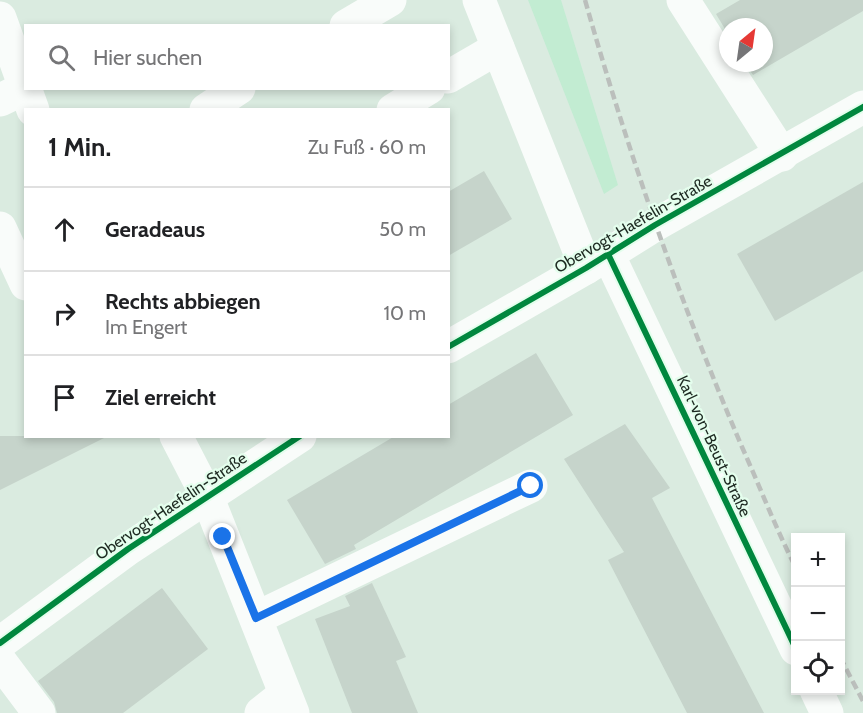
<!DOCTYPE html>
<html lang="de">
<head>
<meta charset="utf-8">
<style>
  body { margin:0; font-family:Cabin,sans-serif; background:#f6f6f6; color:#202124 }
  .controls { position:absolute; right:18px; bottom:18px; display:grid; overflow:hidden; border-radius:0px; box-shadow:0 3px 9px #0003 }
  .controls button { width:54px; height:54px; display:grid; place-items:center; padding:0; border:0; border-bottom:2px solid #e0e0e0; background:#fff; color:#202124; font:30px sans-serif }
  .compass { position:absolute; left:719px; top:18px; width:54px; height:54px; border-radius:50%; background:#fff; box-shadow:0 3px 9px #0003; rotate:29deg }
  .stop { position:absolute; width:18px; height:18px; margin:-14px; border:4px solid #1a73e8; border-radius:50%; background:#fff }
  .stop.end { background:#1a73e8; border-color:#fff; box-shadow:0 2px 6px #0008 }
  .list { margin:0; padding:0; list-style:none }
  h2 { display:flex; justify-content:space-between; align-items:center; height:78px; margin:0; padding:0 24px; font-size:26px }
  h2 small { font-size:20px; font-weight:400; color:#757577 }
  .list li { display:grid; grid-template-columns:39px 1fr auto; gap:18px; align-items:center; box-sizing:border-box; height:84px; padding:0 24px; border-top:2px solid #e0e0e0 }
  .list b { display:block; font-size:22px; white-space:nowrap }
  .list p { margin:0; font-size:20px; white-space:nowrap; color:#757577 }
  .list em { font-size:20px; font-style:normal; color:#757577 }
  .icon { flex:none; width:33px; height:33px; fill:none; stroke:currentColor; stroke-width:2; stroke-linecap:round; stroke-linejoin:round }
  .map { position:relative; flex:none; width:863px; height:713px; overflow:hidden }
  .search { position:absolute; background:#fff; box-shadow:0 3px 9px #0003; left:24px; top:24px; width:426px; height:66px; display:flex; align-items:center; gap:15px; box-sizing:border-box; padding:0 21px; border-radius:0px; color:#757577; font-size:22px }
  .panel { position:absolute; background:#fff; box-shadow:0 3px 9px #0003; left:24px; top:108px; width:426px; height:330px; border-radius:0px }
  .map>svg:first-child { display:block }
</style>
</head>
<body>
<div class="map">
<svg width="863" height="713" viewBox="0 0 863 713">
  <rect width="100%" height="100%" fill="#daebe0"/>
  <!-- green -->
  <path fill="#c2ecd2" d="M 528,0 L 561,0 L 618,185 L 604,194 Z"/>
  <!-- building -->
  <g fill="#c6d4cb">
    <path d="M 740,0 L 863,0 L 863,11 L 753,75 L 745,63 L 764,63 L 764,27 L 728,27 L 728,34 L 716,14 Z"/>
    <path d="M 484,171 L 512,219 L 448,256 L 448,192 Z"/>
    <path d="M 863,182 L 863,271 L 775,321 L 737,254 Z"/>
    <path d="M 536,353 L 573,415 L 354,545 L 356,549 L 325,564 L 287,500 L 395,436 L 448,436 L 448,405 Z"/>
    <path d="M 625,424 L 670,488 L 652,498 L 764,713 L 687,713 L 608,560 L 624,552 L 564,459 Z"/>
    <path d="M 0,436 L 108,436 L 0,490 Z"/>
    <path d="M 372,583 L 406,657 L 396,661 L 418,713 L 352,713 L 315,619 L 350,606 L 345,596 Z"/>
    <path d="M 162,588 L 208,649 L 123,713 L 57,713 L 54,702 L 38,681 Z"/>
  </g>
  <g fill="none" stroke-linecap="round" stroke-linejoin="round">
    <!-- minor -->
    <g stroke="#f9fcfa" stroke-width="33">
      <path d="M 479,0 L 586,268"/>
      <path d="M 683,0 L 782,155"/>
      <path d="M 0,18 L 33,110"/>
      <path d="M 346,26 L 390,0"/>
      <path d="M 448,77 L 498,48"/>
      <path d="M 0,100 L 25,88"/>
      <path d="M 206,110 L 239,88"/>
      <path d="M 393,110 L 429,88"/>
      <path d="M 0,228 L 26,284"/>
      <path d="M 608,254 L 796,649"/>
      <path d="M 448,347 L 586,268 L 655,225 L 863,107"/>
      <path d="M 176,436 L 207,496 L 293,713"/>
      <path d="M 256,618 L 531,486"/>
      <path d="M 0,643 L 128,549 L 300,436"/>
      <path d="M 0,661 L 39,713"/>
      <path d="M 816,690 L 827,713"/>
      <path d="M 261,713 L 285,694"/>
    </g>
    <!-- rail -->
    <g stroke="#bbbfbc" stroke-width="4.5" stroke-dasharray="9 4.5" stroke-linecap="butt">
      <path d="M 585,0 C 628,152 680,302 742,447 C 760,487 776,529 796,568"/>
      <path d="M 840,657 L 863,701"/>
    </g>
    <defs>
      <g id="cycleway">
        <path d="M 608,254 L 796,649"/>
        <path d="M 448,347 L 586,268 L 655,225 L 863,107"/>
        <path d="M 0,643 L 128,549 L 300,436"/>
      </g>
    </defs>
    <!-- cycleway casing -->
    <use href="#cycleway" stroke="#e4feed" stroke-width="10"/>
    <!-- cycleway -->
    <use href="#cycleway" stroke="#00873e" stroke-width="6"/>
  </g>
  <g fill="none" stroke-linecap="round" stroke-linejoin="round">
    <!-- route -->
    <path stroke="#1a73e8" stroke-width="8" d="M 223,537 L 256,618 L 531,486"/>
  </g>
  <g text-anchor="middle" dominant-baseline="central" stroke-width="4.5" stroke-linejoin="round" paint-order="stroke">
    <!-- street labels -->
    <g font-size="16" fill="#1d2921" stroke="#e4feed">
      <text transform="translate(633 224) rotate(-30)">Obervogt-Haefelin-Straße</text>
      <text transform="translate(714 446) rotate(65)">Karl-von-Beust-Straße</text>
      <text transform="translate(171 506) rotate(-34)">Obervogt-Haefelin-Straße</text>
    </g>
  </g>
</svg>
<div class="controls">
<button>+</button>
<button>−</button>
<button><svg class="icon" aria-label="locate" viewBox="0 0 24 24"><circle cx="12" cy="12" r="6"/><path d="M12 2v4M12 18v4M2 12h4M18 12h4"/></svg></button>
</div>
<svg class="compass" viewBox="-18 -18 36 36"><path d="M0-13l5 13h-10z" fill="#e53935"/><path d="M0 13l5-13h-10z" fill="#757577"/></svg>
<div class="stop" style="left:531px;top:486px"></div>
<div class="stop end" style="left:223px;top:537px"></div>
<div class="search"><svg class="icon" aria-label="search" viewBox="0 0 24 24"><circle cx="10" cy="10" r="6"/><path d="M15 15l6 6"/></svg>Hier suchen</div>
<section class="panel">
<h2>1 Min.<small>Zu Fuß · 60 m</small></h2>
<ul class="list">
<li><svg class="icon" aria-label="ahead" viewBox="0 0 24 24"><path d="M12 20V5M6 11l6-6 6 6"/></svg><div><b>Geradeaus</b></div><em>50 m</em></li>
<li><svg class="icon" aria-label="right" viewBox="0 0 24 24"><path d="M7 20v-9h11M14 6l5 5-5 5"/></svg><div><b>Rechts abbiegen</b><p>Im Engert</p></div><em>10 m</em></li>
<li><svg class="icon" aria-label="arrive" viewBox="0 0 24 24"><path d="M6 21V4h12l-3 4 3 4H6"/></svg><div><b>Ziel erreicht</b></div></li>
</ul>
</section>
</div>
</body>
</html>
